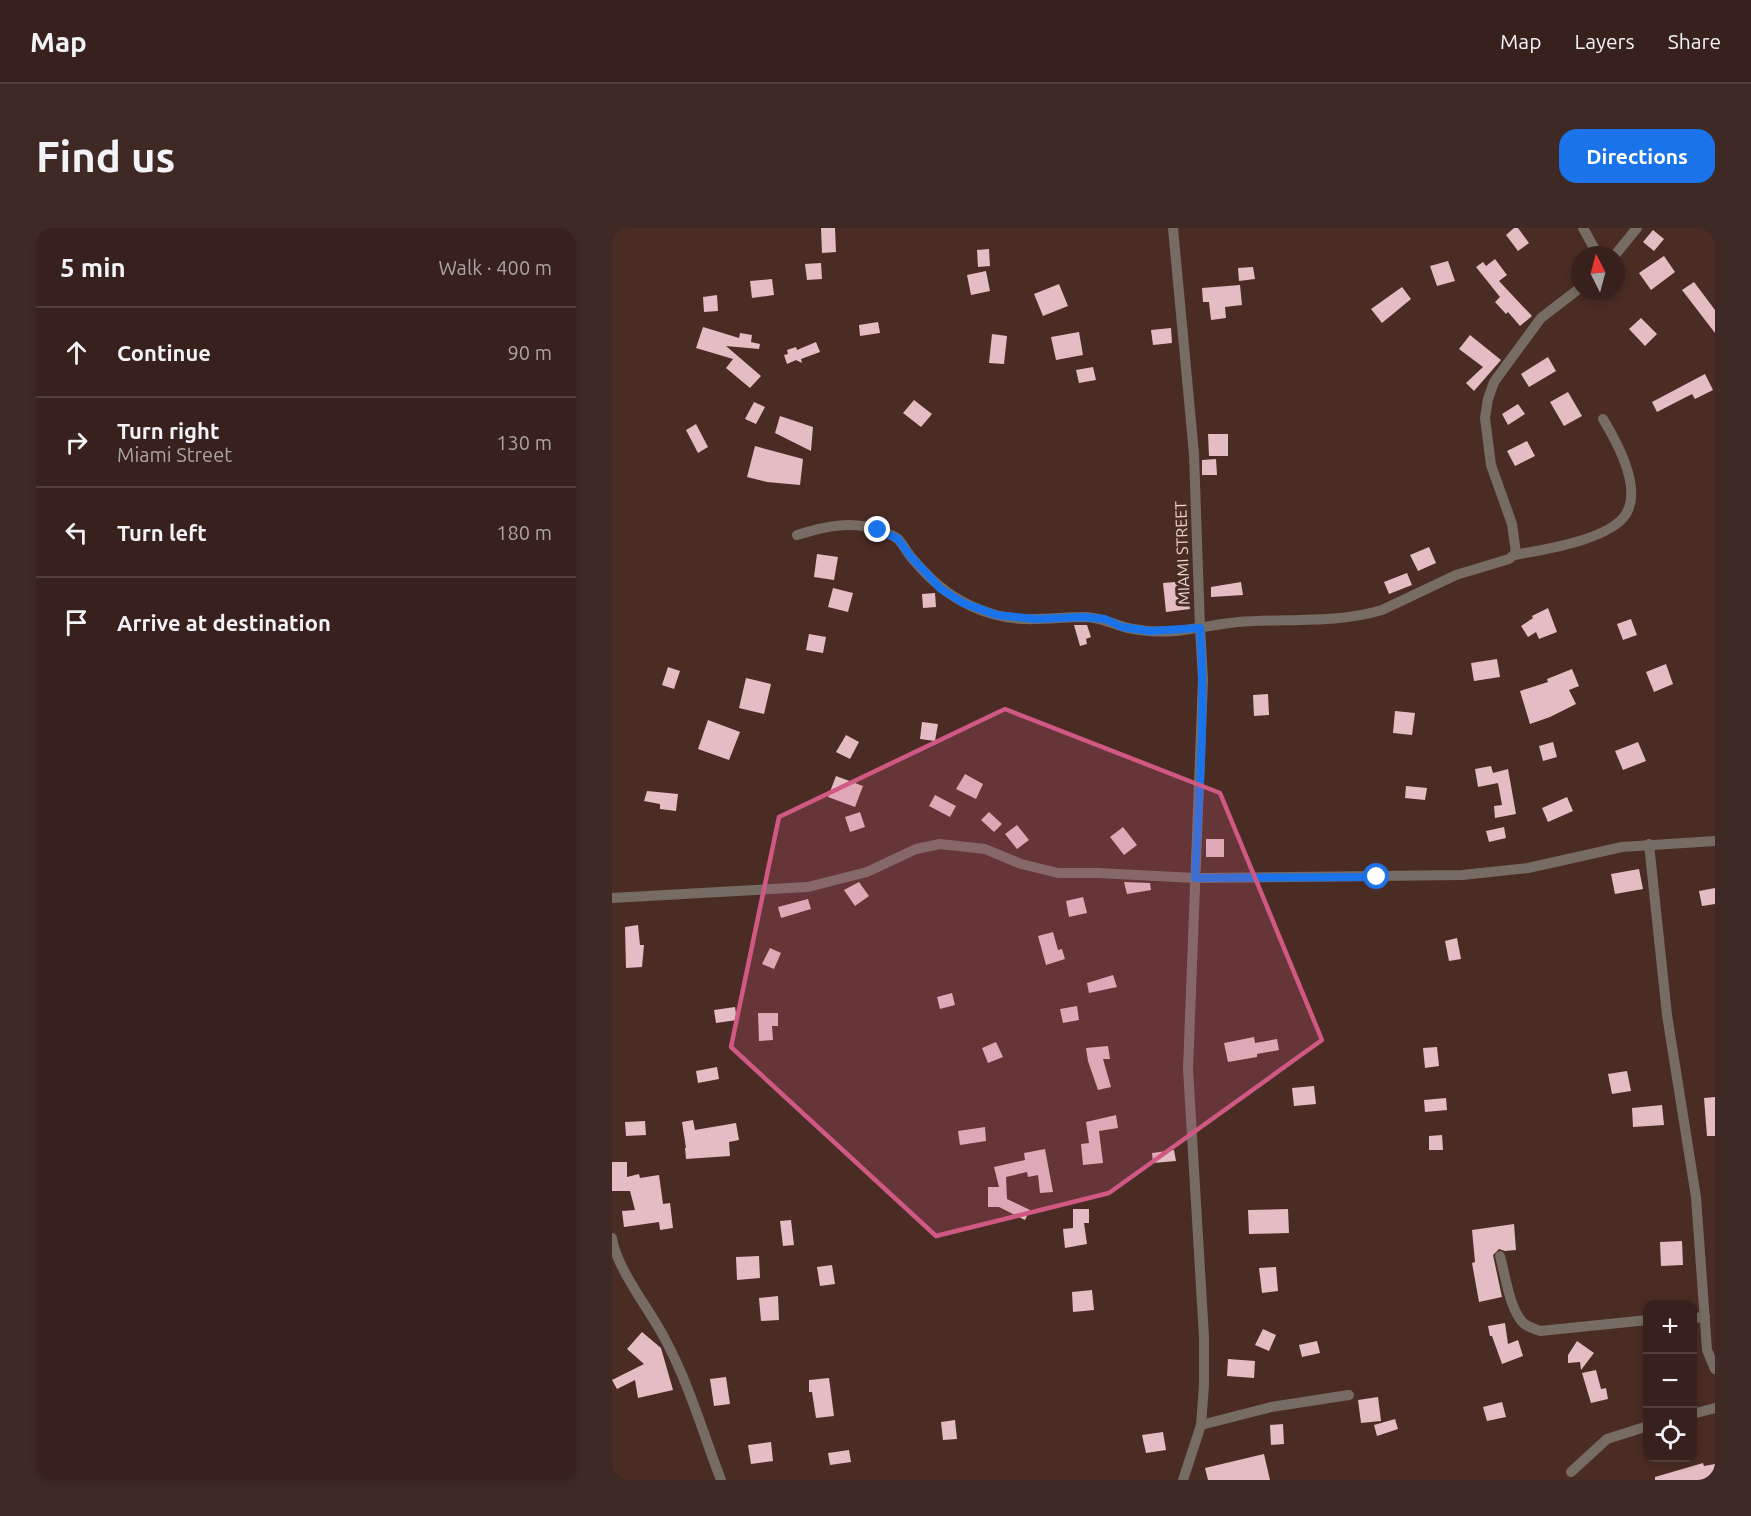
<!DOCTYPE html>
<html lang="en">
<head>
<meta charset="utf-8">
<style>
  body { margin:0; font-family:Ubuntu,sans-serif; background:#3f2925; color:#f1f3f6 }
  .controls { position:absolute; right:18px; bottom:18px; display:grid; overflow:hidden; border-radius:12px; box-shadow:0 3px 9px #0003 }
  .controls button { width:54px; height:54px; display:grid; place-items:center; padding:0; border:0; border-bottom:2px solid #523e3b; background:#38211c; color:#f1f3f6; font:30px sans-serif }
  .compass { position:absolute; left:959px; top:18px; width:54px; height:54px; border-radius:50%; background:#38211c; box-shadow:0 3px 9px #0003; rotate:354deg }
  .stop { position:absolute; width:18px; height:18px; margin:-14px; border:4px solid #1a73e8; border-radius:50%; background:#fff }
  .stop.end { background:#1a73e8; border-color:#fff; box-shadow:0 2px 6px #0008 }
  .list { margin:0; padding:0; list-style:none }
  h2 { display:flex; justify-content:space-between; align-items:center; height:78px; margin:0; padding:0 24px; font-size:26px }
  h2 small { font-size:20px; font-weight:400; color:#aba3a3 }
  .list li { display:grid; grid-template-columns:39px 1fr auto; gap:18px; align-items:center; box-sizing:border-box; height:90px; padding:0 24px; border-top:2px solid #523e3b }
  .list b { display:block; font-size:22px; white-space:nowrap }
  .list p { margin:0; font-size:20px; white-space:nowrap; color:#aba3a3 }
  .list em { font-size:20px; font-style:normal; color:#aba3a3 }
  .icon { flex:none; width:33px; height:33px; fill:none; stroke:currentColor; stroke-width:2; stroke-linecap:round; stroke-linejoin:round }
  .map { position:relative; flex:none; width:1103px; height:1252px; overflow:hidden; border-radius:18px }
  header { display:flex; align-items:center; gap:36px; box-sizing:border-box; height:84px; padding:0 30px; background:#38211c; border-bottom:2px solid #523e3b }
  header strong { font-size:28px }
  nav { display:flex; gap:33px; margin-inline-start:auto; font-size:21px }
  .intro { display:flex; align-items:center; justify-content:space-between; box-sizing:border-box; height:144px; padding:0 36px }
  h1 { margin:0; font-size:42px }
  .button { padding:15px 27px; border-radius:18px; background:#1a73e8; color:#fff; font-size:21px; font-weight:700 }
  main { display:flex; gap:36px; padding:0 36px }
  aside { flex:1; background:#38211c; border-radius:18px; box-shadow:0 3px 9px #0003 }
  .map>svg:first-child { display:block }
</style>
</head>
<body>
<header>
<strong>Map</strong>
<nav><a>Map</a><a>Layers</a><a>Share</a></nav>
</header>
<div class="intro"><h1>Find us</h1><a class="button">Directions</a></div>
<main>
<aside>
<h2>5 min<small>Walk · 400 m</small></h2>
<ul class="list">
<li><svg class="icon" aria-label="ahead" viewBox="0 0 24 24"><path d="M12 20V5M6 11l6-6 6 6"/></svg><div><b>Continue</b></div><em>90 m</em></li>
<li><svg class="icon" aria-label="right" viewBox="0 0 24 24"><path d="M7 20v-9h11M14 6l5 5-5 5"/></svg><div><b>Turn right</b><p>Miami Street</p></div><em>130 m</em></li>
<li><svg class="icon" aria-label="left" viewBox="0 0 24 24"><path d="M17 20v-9H6M10 6l-5 5 5 5"/></svg><div><b>Turn left</b></div><em>180 m</em></li>
<li><svg class="icon" aria-label="arrive" viewBox="0 0 24 24"><path d="M6 21V4h12l-3 4 3 4H6"/></svg><div><b>Arrive at destination</b></div></li>
</ul>
</aside>
<div class="map">
<svg width="1103" height="1252" viewBox="0 0 1103 1252">
  <rect width="100%" height="100%" fill="#4b2c25"/>
  <!-- building -->
  <g fill="#e4bcc3">
    <path d="M 209,0 L 223,0 L 224,24 L 210,25 Z"/>
    <path d="M 902,0 L 906,0 L 917,15 L 906,23 L 894,7 Z"/>
    <path d="M 1041,2 L 1052,11 L 1042,23 L 1031,14 Z"/>
    <path d="M 377,21 L 378,38 L 366,39 L 365,22 Z"/>
    <path d="M 1052,28 L 1063,44 L 1039,62 L 1027,45 Z"/>
    <path d="M 883,31 L 895,47 L 887,53 L 920,88 L 908,98 L 896,84 L 894,86 L 883,74 L 888,69 L 864,39 L 871,34 L 874,38 Z"/>
    <path d="M 836,33 L 843,53 L 825,58 L 818,38 Z"/>
    <path d="M 209,35 L 210,51 L 195,52 L 193,36 Z"/>
    <path d="M 641,39 L 643,51 L 627,53 L 626,40 Z"/>
    <path d="M 374,43 L 378,63 L 359,67 L 355,47 Z"/>
    <path d="M 160,51 L 162,67 L 140,70 L 138,53 Z"/>
    <path d="M 1082,54 L 1103,82 L 1103,105 L 1070,62 Z"/>
    <path d="M 447,56 L 456,78 L 431,88 L 422,66 Z"/>
    <path d="M 628,57 L 630,77 L 613,79 L 614,90 L 599,92 L 597,74 L 591,74 L 590,60 Z"/>
    <path d="M 790,59 L 799,71 L 770,95 L 759,81 Z"/>
    <path d="M 105,67 L 106,83 L 92,84 L 91,69 Z"/>
    <path d="M 1029,90 L 1045,106 L 1033,118 L 1017,101 Z"/>
    <path d="M 266,94 L 268,105 L 248,108 L 247,97 Z"/>
    <path d="M 91,99 L 127,110 L 128,105 L 140,107 L 139,114 L 148,116 L 147,121 L 114,118 L 149,148 L 138,160 L 114,140 L 121,131 L 84,120 Z"/>
    <path d="M 559,100 L 560,115 L 541,117 L 539,102 Z"/>
    <path d="M 467,104 L 471,127 L 444,132 L 439,109 Z"/>
    <path d="M 380,106 L 395,108 L 392,136 L 377,135 Z"/>
    <path d="M 858,107 L 889,132 L 862,163 L 854,155 L 871,139 L 847,121 Z"/>
    <path d="M 204,114 L 208,124 L 189,131 L 190,135 L 184,132 L 175,136 L 172,127 L 176,126 L 175,122 L 184,119 L 185,122 Z"/>
    <path d="M 936,129 L 944,143 L 917,159 L 909,146 Z"/>
    <path d="M 481,139 L 484,152 L 467,155 L 464,142 Z"/>
    <path d="M 1093,146 L 1101,162 L 1083,171 L 1080,166 L 1045,184 L 1040,174 Z"/>
    <path d="M 956,164 L 970,188 L 952,198 L 938,174 Z"/>
    <path d="M 302,172 L 320,186 L 309,199 L 291,185 Z"/>
    <path d="M 142,174 L 153,179 L 144,196 L 133,191 Z"/>
    <path d="M 906,176 L 913,186 L 896,197 L 890,186 Z"/>
    <path d="M 168,188 L 201,199 L 199,223 L 163,205 Z"/>
    <path d="M 84,196 L 96,219 L 86,225 L 74,202 Z"/>
    <path d="M 596,206 L 616,206 L 616,228 L 597,228 Z"/>
    <path d="M 915,213 L 923,228 L 903,238 L 895,223 Z"/>
    <path d="M 143,218 L 191,231 L 188,257 L 155,254 L 135,249 Z"/>
    <path d="M 604,231 L 605,247 L 590,247 L 590,232 Z"/>
    <path d="M 817,319 L 824,335 L 806,343 L 798,327 Z"/>
    <path d="M 205,326 L 226,329 L 222,352 L 202,349 Z"/>
    <path d="M 795,345 L 800,357 L 777,366 L 772,354 Z"/>
    <path d="M 575,353 L 578,381 L 554,384 L 551,355 Z"/>
    <path d="M 629,354 L 631,367 L 599,369 L 599,359 Z"/>
    <path d="M 221,360 L 241,365 L 236,384 L 216,379 Z"/>
    <path d="M 323,365 L 324,379 L 311,380 L 310,366 Z"/>
    <path d="M 936,380 L 945,404 L 927,411 L 924,404 L 916,409 L 909,398 L 921,390 L 920,388 Z"/>
    <path d="M 1019,391 L 1025,407 L 1011,412 L 1005,396 Z"/>
    <path d="M 462,397 L 475,397 L 479,409 L 474,411 L 475,416 L 468,418 Z"/>
    <path d="M 197,406 L 214,409 L 211,425 L 194,422 Z"/>
    <path d="M 885,431 L 888,449 L 862,453 L 859,435 Z"/>
    <path d="M 1054,436 L 1061,456 L 1042,464 L 1034,444 Z"/>
    <path d="M 56,439 L 68,443 L 62,461 L 50,457 Z"/>
    <path d="M 960,441 L 967,458 L 957,462 L 964,476 L 938,489 L 918,496 L 908,463 L 936,454 L 935,451 Z"/>
    <path d="M 134,450 L 159,456 L 152,486 L 127,480 Z"/>
    <path d="M 656,466 L 657,487 L 642,488 L 641,467 Z"/>
    <path d="M 783,483 L 803,485 L 800,507 L 781,505 Z"/>
    <path d="M 96,492 L 128,504 L 117,532 L 86,521 Z"/>
    <path d="M 310,494 L 326,496 L 323,513 L 308,511 Z"/>
    <path d="M 234,507 L 247,514 L 238,531 L 224,524 Z"/>
    <path d="M 941,514 L 945,529 L 931,533 L 927,518 Z"/>
    <path d="M 1026,514 L 1034,533 L 1011,542 L 1003,523 Z"/>
    <path d="M 879,538 L 881,545 L 896,541 L 904,586 L 883,590 L 882,578 L 890,577 L 886,555 L 866,559 L 863,541 Z"/>
    <path d="M 353,546 L 371,556 L 364,571 L 344,561 Z"/>
    <path d="M 224,548 L 251,558 L 243,579 L 216,569 Z"/>
    <path d="M 794,558 L 815,560 L 813,572 L 793,570 Z"/>
    <path d="M 35,563 L 66,566 L 64,583 L 48,581 L 48,576 L 32,573 Z"/>
    <path d="M 323,567 L 344,578 L 338,589 L 317,578 Z"/>
    <path d="M 955,569 L 961,583 L 936,594 L 930,580 Z"/>
    <path d="M 248,584 L 253,599 L 238,604 L 233,589 Z"/>
    <path d="M 377,584 L 390,596 L 382,604 L 369,592 Z"/>
    <path d="M 405,597 L 417,612 L 405,621 L 393,606 Z"/>
    <path d="M 511,599 L 525,617 L 512,627 L 498,609 Z"/>
    <path d="M 892,599 L 894,610 L 877,614 L 874,603 Z"/>
    <rect x="594" y="611" width="18" height="18"/>
    <path d="M 1027,641 L 1031,661 L 1003,666 L 999,646 Z"/>
    <path d="M 247,654 L 257,668 L 243,678 L 232,662 Z"/>
    <path d="M 512,654 L 538,655 L 539,662 L 515,666 Z"/>
    <path d="M 1103,660 L 1103,676 L 1090,678 L 1087,663 Z"/>
    <path d="M 471,669 L 475,685 L 457,689 L 454,673 Z"/>
    <path d="M 196,671 L 199,681 L 169,690 L 166,679 Z"/>
    <path d="M 26,697 L 28,717 L 32,717 L 30,739 L 14,740 L 13,699 Z"/>
    <path d="M 441,704 L 446,722 L 450,721 L 453,731 L 434,737 L 426,708 Z"/>
    <path d="M 845,710 L 849,731 L 837,733 L 833,713 Z"/>
    <path d="M 158,720 L 169,725 L 162,741 L 150,736 Z"/>
    <path d="M 501,747 L 505,759 L 477,765 L 475,755 Z"/>
    <path d="M 340,765 L 343,777 L 328,781 L 325,769 Z"/>
    <path d="M 465,778 L 467,792 L 451,795 L 448,781 Z"/>
    <path d="M 123,779 L 125,792 L 104,795 L 102,782 Z"/>
    <path d="M 146,785 L 166,785 L 166,798 L 160,798 L 161,812 L 147,813 Z"/>
    <path d="M 642,809 L 643,815 L 665,811 L 667,822 L 645,826 L 645,829 L 616,834 L 612,815 Z"/>
    <path d="M 384,814 L 391,829 L 376,835 L 370,820 Z"/>
    <path d="M 496,818 L 498,831 L 491,831 L 499,859 L 486,862 L 476,833 L 474,820 Z"/>
    <path d="M 825,819 L 827,838 L 813,840 L 811,820 Z"/>
    <path d="M 105,839 L 107,851 L 86,855 L 84,843 Z"/>
    <path d="M 1015,843 L 1019,863 L 1000,866 L 996,846 Z"/>
    <path d="M 702,858 L 704,876 L 682,878 L 680,860 Z"/>
    <path d="M 1103,869 L 1103,908 L 1095,908 L 1092,870 Z"/>
    <path d="M 834,870 L 835,882 L 813,884 L 812,872 Z"/>
    <path d="M 1050,877 L 1052,897 L 1021,899 L 1020,880 Z"/>
    <path d="M 504,887 L 506,900 L 487,903 L 491,935 L 471,937 L 469,916 L 477,915 L 474,894 Z"/>
    <path d="M 81,892 L 83,902 L 124,895 L 127,912 L 117,914 L 118,928 L 74,931 L 73,920 L 74,920 L 70,894 Z"/>
    <path d="M 33,893 L 34,907 L 14,908 L 13,894 Z"/>
    <path d="M 373,899 L 374,913 L 348,917 L 346,903 Z"/>
    <path d="M 830,907 L 831,922 L 817,922 L 817,908 Z"/>
    <path d="M 433,921 L 441,964 L 428,965 L 426,947 L 416,949 L 415,944 L 394,949 L 395,971 L 418,982 L 413,992 L 387,979 L 376,979 L 376,959 L 387,959 L 382,939 L 413,932 L 412,925 Z"/>
    <path d="M 562,922 L 564,933 L 541,935 L 540,925 Z"/>
    <path d="M 0,934 L 15,934 L 15,949 L 27,946 L 28,950 L 47,947 L 51,976 L 58,975 L 61,1000 L 48,1002 L 47,994 L 12,999 L 10,983 L 23,982 L 18,963 L 0,963 Z"/>
    <path d="M 461,981 L 477,981 L 477,995 L 472,995 L 475,1016 L 453,1020 L 451,1001 L 461,1000 Z"/>
    <path d="M 676,981 L 677,1005 L 637,1006 L 636,982 Z"/>
    <path d="M 179,992 L 182,1017 L 171,1018 L 168,993 Z"/>
    <path d="M 902,996 L 904,1022 L 893,1023 L 887,1021 L 881,1027 L 890,1069 L 867,1074 L 860,1035 L 863,1034 L 860,1002 Z"/>
    <path d="M 1070,1013 L 1071,1037 L 1049,1038 L 1048,1014 Z"/>
    <path d="M 147,1028 L 148,1050 L 125,1052 L 124,1029 Z"/>
    <path d="M 220,1037 L 223,1056 L 208,1058 L 205,1039 Z"/>
    <path d="M 664,1039 L 666,1063 L 650,1065 L 647,1040 Z"/>
    <path d="M 480,1062 L 482,1082 L 461,1084 L 460,1064 Z"/>
    <path d="M 166,1068 L 167,1092 L 149,1093 L 147,1070 Z"/>
    <path d="M 893,1095 L 896,1116 L 906,1112 L 911,1128 L 890,1136 L 880,1108 L 878,1108 L 876,1098 Z"/>
    <path d="M 651,1101 L 664,1107 L 657,1123 L 643,1117 Z"/>
    <path d="M 30,1104 L 49,1120 L 61,1162 L 26,1170 L 23,1152 L 5,1161 L 0,1152 L 32,1136 L 15,1121 Z"/>
    <path d="M 705,1113 L 708,1125 L 690,1129 L 687,1117 Z"/>
    <path d="M 965,1113 L 982,1125 L 969,1142 L 968,1134 L 956,1135 L 956,1127 Z"/>
    <path d="M 616,1131 L 643,1133 L 642,1150 L 615,1148 Z"/>
    <path d="M 984,1142 L 989,1161 L 994,1160 L 996,1171 L 979,1175 L 970,1145 Z"/>
    <path d="M 114,1149 L 118,1176 L 102,1178 L 98,1151 Z"/>
    <path d="M 217,1150 L 222,1188 L 204,1190 L 200,1164 L 197,1164 L 197,1152 Z"/>
    <path d="M 766,1169 L 769,1193 L 749,1195 L 746,1172 Z"/>
    <path d="M 890,1174 L 894,1189 L 875,1193 L 871,1179 Z"/>
    <path d="M 783,1191 L 786,1201 L 765,1208 L 762,1197 Z"/>
    <path d="M 343,1192 L 345,1211 L 331,1212 L 329,1194 Z"/>
    <path d="M 671,1196 L 672,1216 L 659,1217 L 658,1197 Z"/>
    <path d="M 551,1204 L 554,1222 L 534,1225 L 530,1207 Z"/>
    <path d="M 159,1214 L 161,1233 L 139,1236 L 136,1217 Z"/>
    <path d="M 237,1222 L 239,1234 L 218,1237 L 216,1225 Z"/>
    <path d="M 652,1226 L 658,1252 L 596,1252 L 593,1240 Z"/>
    <path d="M 1091,1235 L 1092,1238 L 1103,1236 L 1103,1252 L 1043,1252 L 1043,1249 Z"/>
  </g>
  <g fill="none" stroke-linecap="round" stroke-linejoin="round">
    <!-- street -->
    <g stroke="#766c63" stroke-width="10">
      <path d="M 561,0 L 582,226 L 588,400 L 591,451 L 576,841 L 592,1109 L 592,1157 L 589,1197 L 571,1252"/>
      <path d="M 971,0 L 986,27"/>
      <path d="M 1003,27 L 1025,0"/>
      <path d="M 185,307 C 214,298 240,292 270,303 C 275,305 281,307 286,311 C 291,316 294,323 299,329 C 323,358 347,377 384,387 C 413,395 444,389 474,389 C 489,390 495,394 509,398 C 517,401 527,402 536,403 C 566,406 596,397 626,394 C 674,390 723,396 770,382 L 844,347 L 897,331 L 904,325 L 900,296 L 879,237 L 873,190 L 876,171 L 882,154 L 929,90 L 968,60"/>
      <path d="M 902,327 C 930,322 998,312 1014,286 C 1030,260 1005,214 991,191"/>
      <path d="M 1037,616 L 1055,787 L 1084,969 L 1095,1122 L 1103,1141"/>
      <path d="M 0,670 L 196,659 L 255,644 L 304,621 L 328,616 L 373,621 L 409,636 L 446,645 L 486,645 L 583,650 L 850,647 L 916,640 L 1010,619 L 1103,613"/>
      <path d="M 0,1010 C 4,1040 38,1082 53,1111 C 77,1156 91,1205 109,1252"/>
      <path d="M 888,1028 C 893,1046 897,1076 908,1091 C 912,1098 921,1100 928,1103 L 1036,1092"/>
      <path d="M 1080,1090 L 1093,1089"/>
      <path d="M 1080,1186 L 1103,1180"/>
      <path d="M 589,1197 L 659,1179 L 737,1167"/>
      <path d="M 959,1244 L 995,1211 L 1036,1198"/>
    </g>
  </g>
  <g fill="none" stroke-linecap="round" stroke-linejoin="round">
    <!-- route -->
    <path stroke="#1a73e8" stroke-width="8" d="M 266,302 L 286,311 L 299,329 L 329,361 L 351,375 L 385,387 L 423,391 L 472,389 L 493,391 L 510,399 L 538,403 L 588,400 C 594,484 587,567 583,650 L 765,649"/>
  </g>
  <!-- marked area -->
  <path fill="#cf5983" fill-opacity="0.2" stroke="#cf5983" stroke-width="4.5" stroke-linejoin="round" d="M 393,481 L 608,565 L 710,812 L 497,965 L 324,1008 L 119,819 L 167,589 Z"/>
  <g text-anchor="middle" dominant-baseline="central" stroke-width="6" stroke-linejoin="round" paint-order="stroke">
    <!-- street labels -->
    <g font-size="16" fill="#e7d3ce" stroke="#4b2c25">
      <text transform="translate(570 325) rotate(-92)">MIAMI STREET</text>
    </g>
  </g>
</svg>
<div class="controls">
<button>+</button>
<button>−</button>
<button><svg class="icon" aria-label="locate" viewBox="0 0 24 24"><circle cx="12" cy="12" r="6"/><path d="M12 2v4M12 18v4M2 12h4M18 12h4"/></svg></button>
</div>
<svg class="compass" viewBox="-18 -18 36 36"><path d="M0-13l5 13h-10z" fill="#e53935"/><path d="M0 13l5-13h-10z" fill="#aba3a3"/></svg>
<div class="stop" style="left:765px;top:649px"></div>
<div class="stop end" style="left:266px;top:302px"></div>
</div>
</main>
</body>
</html>
